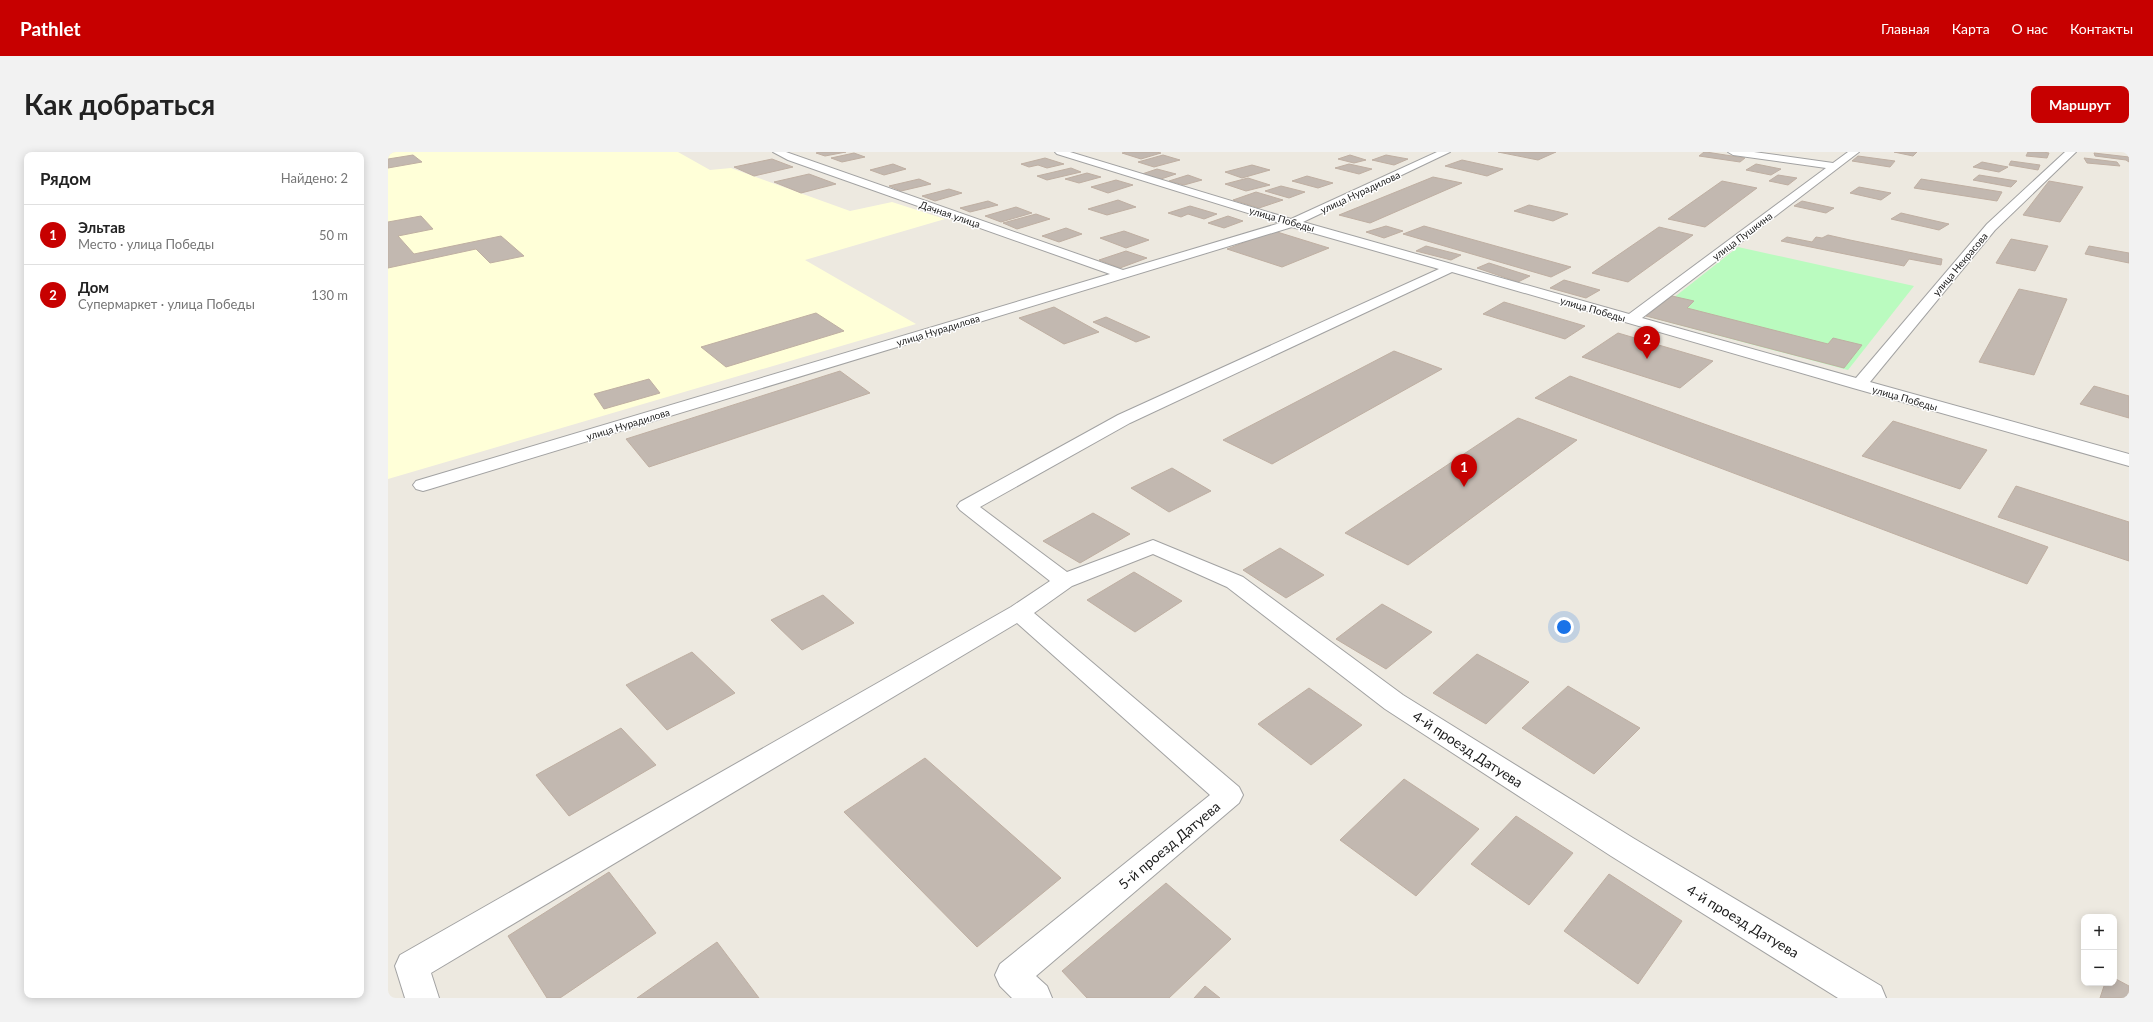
<!DOCTYPE html>
<html lang="ru">
<head>
<meta charset="utf-8">
<style>
  body { margin:0; font-family:Lato,sans-serif; background:#f2f2f2; color:#222 }
  .controls { position:absolute; right:12px; bottom:12px; display:grid; overflow:hidden; border-radius:8px; box-shadow:0 2px 10px #0003 }
  .controls button { width:36px; height:36px; display:grid; place-items:center; padding:0; border:0; border-bottom:1px solid #e0e0e0; background:#fff; color:#222; font:20px sans-serif }
  .you { position:absolute; left:1176px; top:475px; width:14px; height:14px; margin:-10px; border:3px solid #fff; border-radius:50%; background:#1a73e8; box-shadow:0 0 0 6px #1a73e833 }
  .badge { display:grid; place-items:center; width:26px; height:26px; border-radius:50%; background:#c70000; color:#fff; font-size:13px; font-weight:700 }
  .pin { position:absolute; translate:-50% -33px; filter:drop-shadow(0 1px 2px #0008) }
  .pin::after { content:''; position:absolute; top:21px; width:14px; height:12px; background:inherit; clip-path:polygon(0 0,100% 0,50% 100%) }
  .list { margin:0; padding:0; list-style:none }
  h2 { display:flex; justify-content:space-between; align-items:center; height:52px; margin:0; padding:0 16px; font-size:17px }
  h2 small { font-size:13px; font-weight:400; color:#767676 }
  .list li { display:grid; grid-template-columns:26px 1fr auto; gap:12px; align-items:center; box-sizing:border-box; height:60px; padding:0 16px; border-top:1px solid #e0e0e0 }
  .list b { display:block; font-size:15px; white-space:nowrap }
  .list p { margin:0; font-size:13px; white-space:nowrap; color:#767676 }
  .list em { font-size:13px; font-style:normal; color:#767676 }
  .map { position:relative; flex:none; width:1741px; height:846px; overflow:hidden; border-radius:8px }
  header { display:flex; align-items:center; gap:24px; box-sizing:border-box; height:56px; padding:0 20px; background:#c70000; color:#fff }
  header strong { font-size:19px }
  nav { display:flex; gap:22px; margin-inline-start:auto; font-size:14px }
  .intro { display:flex; align-items:center; justify-content:space-between; box-sizing:border-box; height:96px; padding:0 24px }
  h1 { margin:0; font-size:28px }
  .button { padding:10px 18px; border-radius:8px; background:#c70000; color:#fff; font-size:14px; font-weight:700 }
  main { display:flex; gap:24px; padding:0 24px }
  aside { flex:1; background:#fff; border-radius:8px; box-shadow:0 2px 10px #0003 }
  .map>svg:first-child { display:block }
</style>
</head>
<body>
<header>
<strong>Pathlet</strong>
<nav><a>Главная</a><a>Карта</a><a>О нас</a><a>Контакты</a></nav>
</header>
<div class="intro"><h1>Как добраться</h1><a class="button">Маршрут</a></div>
<main>
<aside>
<h2>Рядом<small>Найдено: 2</small></h2>
<ul class="list">
<li><span class="badge">1</span><div><b>Эльтав</b><p>Место · улица Победы</p></div><em>50 m</em></li>
<li><span class="badge">2</span><div><b>Дом</b><p>Супермаркет · улица Победы</p></div><em>130 m</em></li>
</ul>
</aside>
<div class="map">
<svg width="1741" height="846" viewBox="0 0 1741 846">
  <rect width="100%" height="100%" fill="#ede9e0"/>
  <!-- education -->
  <path fill="#ffffd8" d="M 0,0 L 290,0 L 322,18 L 343,16 L 462,59 L 504,50 L 557,67 L 417,108 L 528,172 L 0,327 Z"/>
  <!-- park -->
  <path fill="#bafbbf" d="M 1350,95 L 1526,134 L 1460,218 L 1261,165 Z"/>
  <!-- building -->
  <g fill="#c2b8b0" stroke="#bfafa2">
    <path d="M 432,0 L 458,0 L 437,4 L 428,1 Z"/>
    <path d="M 739,0 L 768,0 L 773,1 L 753,7 L 734,1 Z"/>
    <path d="M 1110,0 L 1168,0 L 1150,8 Z"/>
    <path d="M 1316,0 L 1318,0 L 1357,6 L 1352,10 L 1311,4 Z"/>
    <path d="M 1506,0 L 1529,0 L 1525,4 Z"/>
    <path d="M 1640,0 L 1655,0 L 1661,1 L 1659,6 L 1638,4 Z"/>
    <path d="M 466,1 L 477,5 L 454,10 L 443,6 Z"/>
    <path d="M 1706,1 L 1741,5 L 1741,10 L 1738,8 L 1707,4 Z"/>
    <path d="M 25,3 L 34,10 L 0,16 L 0,7 Z"/>
    <path d="M 775,3 L 792,8 L 766,15 L 750,10 Z"/>
    <path d="M 962,3 L 978,8 L 966,11 L 950,7 Z"/>
    <path d="M 998,3 L 1020,7 L 1006,13 L 984,8 Z"/>
    <path d="M 1470,4 L 1507,9 L 1502,15 L 1464,9 Z"/>
    <path d="M 657,6 L 676,12 L 659,16 L 650,13 L 641,15 L 633,12 Z"/>
    <path d="M 1696,6 L 1729,10 L 1732,14 L 1699,11 Z"/>
    <path d="M 384,7 L 405,15 L 366,24 L 346,15 Z"/>
    <path d="M 1074,8 L 1115,17 L 1099,24 L 1057,14 Z"/>
    <path d="M 1623,9 L 1652,13 L 1650,18 L 1621,13 Z"/>
    <path d="M 1594,10 L 1620,15 L 1611,20 L 1585,15 Z"/>
    <path d="M 505,12 L 518,17 L 496,23 L 482,18 Z"/>
    <path d="M 961,12 L 984,17 L 971,22 L 947,16 Z"/>
    <path d="M 1368,12 L 1393,17 L 1383,23 L 1358,18 Z"/>
    <path d="M 864,13 L 882,18 L 854,26 L 837,20 Z"/>
    <path d="M 683,16 L 693,20 L 659,28 L 649,24 Z"/>
    <path d="M 769,17 L 788,22 L 773,27 L 754,22 Z"/>
    <path d="M 699,21 L 713,25 L 691,31 L 677,27 Z"/>
    <path d="M 421,22 L 448,32 L 413,41 L 386,30 Z"/>
    <path d="M 800,23 L 814,28 L 796,33 L 781,29 Z"/>
    <path d="M 1390,23 L 1409,26 L 1400,33 L 1381,29 Z"/>
    <path d="M 1591,23 L 1629,29 L 1623,35 L 1585,28 Z"/>
    <path d="M 919,24 L 945,31 L 930,36 L 904,29 Z"/>
    <path d="M 1045,25 L 1074,31 L 982,71 L 951,63 Z"/>
    <path d="M 860,26 L 882,33 L 858,39 L 837,32 Z"/>
    <path d="M 531,27 L 543,32 L 513,39 L 501,34 Z"/>
    <path d="M 1533,27 L 1614,40 L 1609,49 L 1526,36 Z"/>
    <path d="M 728,28 L 745,33 L 720,41 L 703,35 Z"/>
    <path d="M 1334,29 L 1369,36 L 1317,75 L 1280,67 Z"/>
    <path d="M 1661,29 L 1695,35 L 1672,70 L 1635,63 Z"/>
    <path d="M 893,34 L 917,40 L 901,46 L 877,39 Z"/>
    <path d="M 1471,35 L 1503,41 L 1493,48 L 1462,41 Z"/>
    <path d="M 561,37 L 574,41 L 547,49 L 534,44 Z"/>
    <path d="M 868,40 L 895,48 L 871,56 L 845,48 Z"/>
    <path d="M 730,48 L 748,55 L 719,63 L 700,57 Z"/>
    <path d="M 600,49 L 610,53 L 582,60 L 572,56 Z"/>
    <path d="M 1414,49 L 1446,56 L 1438,61 L 1406,54 Z"/>
    <path d="M 1141,53 L 1180,62 L 1165,69 L 1126,59 Z"/>
    <path d="M 802,54 L 829,62 L 816,67 L 800,62 L 793,65 L 780,61 Z"/>
    <path d="M 628,55 L 644,61 L 613,70 L 597,64 Z"/>
    <path d="M 1513,61 L 1561,72 L 1551,78 L 1503,67 Z"/>
    <path d="M 648,62 L 662,67 L 629,77 L 615,71 Z"/>
    <path d="M 33,64 L 45,77 L 10,84 L 26,102 L 113,84 L 136,104 L 102,111 L 88,97 L 0,116 L 0,70 Z"/>
    <path d="M 840,64 L 855,69 L 836,76 L 820,71 Z"/>
    <path d="M 998,74 L 1015,79 L 996,86 L 978,80 Z"/>
    <path d="M 1036,74 L 1183,115 L 1163,125 L 1015,82 Z"/>
    <path d="M 1271,75 L 1305,83 L 1240,130 L 1204,121 Z"/>
    <path d="M 678,76 L 694,82 L 671,90 L 654,84 Z"/>
    <path d="M 736,79 L 761,88 L 738,96 L 712,86 Z"/>
    <path d="M 886,79 L 941,96 L 894,115 L 839,97 Z"/>
    <path d="M 1440,83 L 1462,88 L 1554,107 L 1553,113 L 1521,107 L 1516,114 L 1393,89 L 1399,85 L 1424,90 L 1428,85 L 1434,86 Z"/>
    <path d="M 1623,87 L 1660,94 L 1647,119 L 1608,111 Z"/>
    <path d="M 1038,94 L 1073,103 L 1063,108 L 1028,99 Z"/>
    <path d="M 1701,94 L 1741,101 L 1741,111 L 1697,102 Z"/>
    <path d="M 738,99 L 759,106 L 732,116 L 711,108 Z"/>
    <path d="M 1101,111 L 1142,124 L 1130,130 L 1089,116 Z"/>
    <path d="M 1176,128 L 1212,138 L 1198,146 L 1162,136 Z"/>
    <path d="M 1631,137 L 1679,147 L 1646,223 L 1591,210 Z"/>
    <path d="M 1284,144 L 1306,149 L 1299,156 L 1440,192 L 1445,186 L 1474,193 L 1456,216 L 1258,164 Z"/>
    <path d="M 1116,150 L 1197,174 L 1177,187 L 1095,162 Z"/>
    <path d="M 666,155 L 711,180 L 676,192 L 631,166 Z"/>
    <path d="M 428,161 L 456,179 L 338,215 L 313,195 Z"/>
    <path d="M 718,165 L 762,185 L 748,190 L 705,170 Z"/>
    <path d="M 1230,181 L 1325,209 L 1292,236 L 1194,205 Z"/>
    <path d="M 1006,199 L 1054,217 L 884,312 L 835,288 Z"/>
    <path d="M 452,219 L 482,241 L 261,315 L 238,287 Z"/>
    <path d="M 1182,224 L 1660,395 L 1639,432 L 1147,246 Z"/>
    <path d="M 261,227 L 272,241 L 216,257 L 206,242 Z"/>
    <path d="M 1706,234 L 1741,244 L 1741,266 L 1692,252 Z"/>
    <path d="M 1130,266 L 1189,288 L 1020,413 L 957,381 Z"/>
    <path d="M 1505,269 L 1599,298 L 1572,337 L 1474,304 Z"/>
    <path d="M 784,316 L 823,339 L 781,360 L 743,336 Z"/>
    <path d="M 1628,334 L 1741,370 L 1741,409 L 1610,365 Z"/>
    <path d="M 705,361 L 742,382 L 692,411 L 655,389 Z"/>
    <path d="M 892,396 L 936,423 L 898,446 L 855,418 Z"/>
    <path d="M 746,420 L 794,449 L 747,480 L 699,448 Z"/>
    <path d="M 435,443 L 466,471 L 414,498 L 383,468 Z"/>
    <path d="M 994,452 L 1044,480 L 998,517 L 948,487 Z"/>
    <path d="M 304,500 L 347,541 L 279,578 L 238,533 Z"/>
    <path d="M 1089,502 L 1141,530 L 1098,572 L 1045,541 Z"/>
    <path d="M 1180,534 L 1252,576 L 1206,622 L 1134,576 Z"/>
    <path d="M 921,536 L 974,573 L 923,613 L 870,572 Z"/>
    <path d="M 233,576 L 268,613 L 181,664 L 148,623 Z"/>
    <path d="M 537,606 L 673,726 L 589,795 L 456,660 Z"/>
    <path d="M 1016,627 L 1091,677 L 1028,744 L 952,688 Z"/>
    <path d="M 1128,664 L 1185,701 L 1141,753 L 1083,712 Z"/>
    <path d="M 221,720 L 268,781 L 172,846 L 159,846 L 120,784 Z"/>
    <path d="M 1221,722 L 1294,769 L 1250,832 L 1176,779 Z"/>
    <path d="M 778,731 L 843,787 L 781,846 L 699,846 L 674,819 Z"/>
    <path d="M 329,790 L 371,846 L 249,846 Z"/>
    <path d="M 1726,826 L 1741,834 L 1741,846 L 1712,846 L 1717,831 L 1726,831 Z"/>
    <path d="M 817,834 L 832,846 L 806,846 Z"/>
  </g>
  <g fill="none" stroke-linecap="round" stroke-linejoin="round">
    <defs>
      <path id="minor" d="M 385,0 L 398,0 L 735,118 L 892,71 L 669,2 L 667,0 L 682,0 L 903,67 L 1049,0 L 1062,0 L 915,70 L 1241,162 L 1438,16 L 1345,3 L 1340,0 L 1366,0 L 1445,11 L 1460,0 L 1471,0 L 1254,166 L 1468,226 L 1599,72 L 1677,0 L 1688,0 L 1607,78 L 1482,230 L 1741,302 L 1741,314 L 1465,236 L 1064,120 L 742,271 L 592,355 L 679,420 L 765,388 L 855,425 L 1015,543 L 1245,686 L 1493,834 L 1498,846 L 1450,846 L 1223,704 L 997,557 L 839,435 L 765,402 L 684,434 L 646,461 L 851,635 L 855,643 L 851,651 L 648,824 L 659,834 L 664,846 L 624,846 L 612,834 L 607,823 L 612,812 L 822,643 L 629,471 L 43,821 L 51,846 L 17,846 L 7,814 L 12,803 L 623,455 L 662,429 L 572,358 L 569,354 L 572,350 L 730,263 L 1051,117 L 904,75 L 42,337 L 35,339 L 28,337 L 25,333 L 28,329 L 722,122 L 400,8 Z"/>
    </defs>
    <!-- minor casing -->
    <use href="#minor" stroke="#a2a2a2" stroke-width="2"/>
    <!-- minor -->
    <use href="#minor" fill="#fff" fill-rule="evenodd"/>
  </g>
  <g text-anchor="middle" dominant-baseline="central" stroke-width="3" stroke-linejoin="round" paint-order="stroke">
    <!-- far-street labels -->
    <g font-size="10" fill="#1b1b1b" stroke="#fff">
      <text transform="translate(972 40) rotate(-25)">улица Нурадилова</text>
      <text transform="translate(562 62) rotate(19)">Дачная улица</text>
      <text transform="translate(894 67) rotate(16)">улица Победы</text>
      <text transform="translate(1354 84) rotate(-37)">улица Пушкина</text>
      <text transform="translate(1572 112) rotate(-50)">улица Некрасова</text>
      <text transform="translate(1205 157) rotate(16)">улица Победы</text>
      <text transform="translate(550 178) rotate(-17)">улица Нурадилова</text>
      <text transform="translate(1517 246) rotate(16)">улица Победы</text>
      <text transform="translate(240 272) rotate(-17)">улица Нурадилова</text>
    </g>
    <!-- near-street labels -->
    <g font-size="14" fill="#1b1b1b" stroke="#fff">
      <text transform="translate(1080 597) rotate(33)">4-й проезд Датуева</text>
      <text transform="translate(781 693) rotate(-40)">5-й проезд Датуева</text>
      <text transform="translate(1355 769) rotate(31)">4-й проезд Датуева</text>
    </g>
  </g>
</svg>
<div class="controls">
<button>+</button>
<button>−</button>
</div>
<div class="you"></div>
<div class="pin badge" style="left:1076px;top:335px">1</div>
<div class="pin badge" style="left:1259px;top:207px">2</div>
</div>
</main>
</body>
</html>
